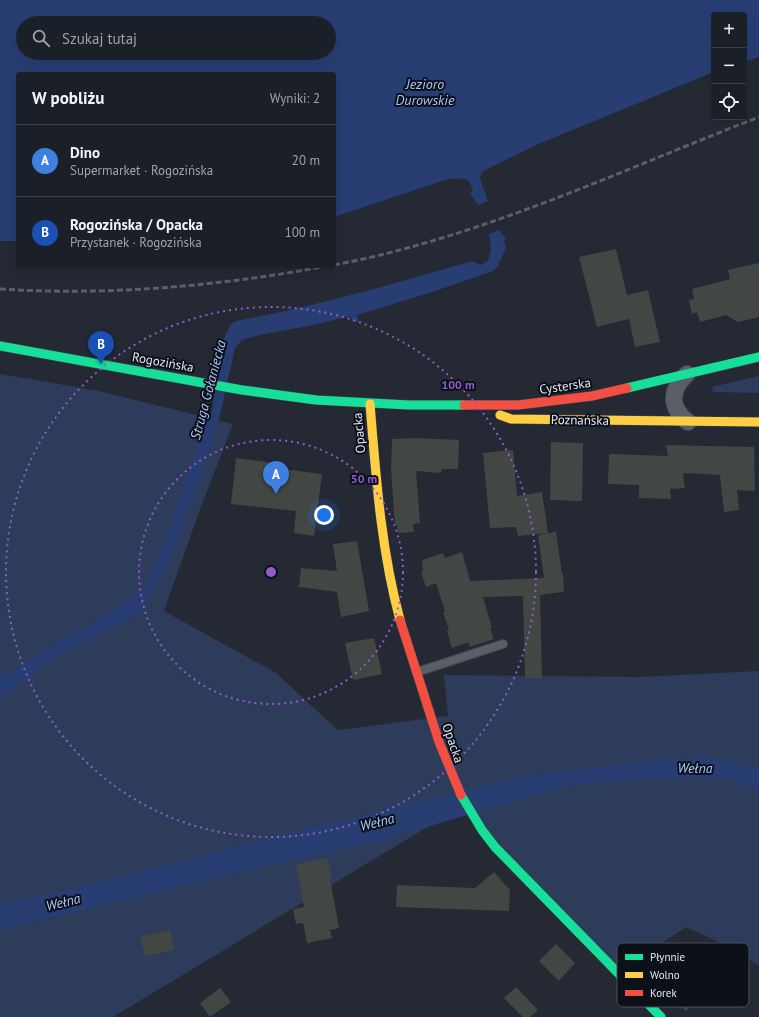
<!DOCTYPE html>
<html lang="pl">
<head>
<meta charset="utf-8">
<style>
  body { margin:0; font-family:"PT Sans",sans-serif; background:#282c33; color:#f1f3f6 }
  .controls { position:absolute; right:12px; top:12px; display:grid; overflow:hidden; border-radius:4px; box-shadow:0 4px 16px #0002 }
  .controls button { width:36px; height:36px; display:grid; place-items:center; padding:0; border:0; border-bottom:1px solid #393d44; background:#1b1f27; color:#f1f3f6; font:20px sans-serif }
  .you { position:absolute; left:324px; top:515px; width:14px; height:14px; margin:-10px; border:3px solid #fff; border-radius:50%; background:#1a73e8; box-shadow:0 0 0 6px #1a73e833 }
  .badge { display:grid; place-items:center; width:26px; height:26px; border-radius:50%; background:#ea580c; color:#fff; font-size:13px; font-weight:700 }
  .pin { position:absolute; translate:-50% -33px; filter:drop-shadow(0 1px 2px #0008) }
  .pin::after { content:''; position:absolute; top:21px; width:14px; height:12px; background:inherit; clip-path:polygon(0 0,100% 0,50% 100%) }
  .list { margin:0; padding:0; list-style:none }
  h2 { display:flex; justify-content:space-between; align-items:center; height:52px; margin:0; padding:0 16px; font-size:17px }
  h2 small { font-size:13px; font-weight:400; color:#a0a2a7 }
  .list li { display:grid; grid-template-columns:26px 1fr auto; gap:12px; align-items:center; box-sizing:border-box; height:72px; padding:0 16px; border-top:1px solid #393d44 }
  .list b { display:block; font-size:15px; white-space:nowrap }
  .list p { margin:0; font-size:13px; white-space:nowrap; color:#a0a2a7 }
  .list em { font-size:13px; font-style:normal; color:#a0a2a7 }
  .icon { flex:none; width:22px; height:22px; fill:none; stroke:currentColor; stroke-width:2; stroke-linecap:round; stroke-linejoin:round }
  .map { position:relative; flex:none; width:759px; height:1017px; overflow:hidden }
  .search { position:absolute; background:#1b1f27; box-shadow:0 4px 16px #0002; left:16px; top:16px; width:320px; height:44px; display:flex; align-items:center; gap:10px; box-sizing:border-box; padding:0 14px; border-radius:22px; color:#a0a2a7; font-size:15px }
  .panel { position:absolute; background:#1b1f27; box-shadow:0 4px 16px #0002; left:16px; top:72px; width:320px; height:196px; border-radius:4px }
  .map>svg:first-child { display:block }
</style>
</head>
<body>
<div class="map">
<svg width="759" height="1017" viewBox="0 0 759 1017">
  <rect width="100%" height="100%" fill="#242934"/>
  <!-- green -->
  <g fill="#2e3c5b">
    <path d="M 0,374 L 99,391 L 233,424 L 199,512 L 164,611 L 276,673 L 338,730 L 448,716 L 444,675 L 640,677 L 759,671 L 759,966 L 734,949 L 686,927 L 617,973 L 483,832 L 474,799 L 113,1017 L 0,1017 Z"/>
    <path d="M 759,376 L 759,393 L 713,392 L 712,387 Z"/>
  </g>
  <!-- water -->
  <g fill="#283e73" fill-rule="evenodd">
    <path d="M 0,0 L 759,0 L 759,57 L 744,62 L 744,15 L 714,15 L 714,72 L 538,144 L 485,170 L 481,174 L 480,179 L 488,201 L 478,205 L 470,193 L 473,191 L 470,182 C 462,176 455,179 445,180 L 334,217 L 334,74 L 18,74 L 18,241 L 0,241 ZM 23,23 L 329,23 L 329,53 L 23,53 Z"/>
    <path d="M 499,230 L 506,239 L 504,240 L 506,247 L 498,266 L 493,271 L 432,292 L 357,315 L 359,321 L 353,322 L 350,316 L 313,325 L 259,335 L 242,340 L 235,348 L 220,415 L 207,458 L 171,556 L 140,613 L 57,657 L 0,699 L 0,678 L 1,677 L 127,602 L 145,586 L 173,520 L 204,427 L 212,411 L 223,342 L 230,325 L 236,321 C 316,306 394,284 472,261 L 481,265 L 488,261 L 491,249 L 489,234 Z"/>
    <path d="M 713,757 L 759,770 L 759,790 L 731,780 L 668,778 L 577,784 L 532,796 L 382,840 L 198,882 L 0,930 L 0,905 L 117,878 L 288,833 L 521,777 L 660,760 Z"/>
  </g>
  <!-- building -->
  <g fill="#424744">
    <path d="M 616,249 L 627,295 L 648,290 L 660,342 L 635,347 L 629,319 L 597,327 L 579,257 Z"/>
    <path d="M 759,263 L 759,317 L 738,322 L 726,315 L 700,322 L 697,312 L 692,314 L 689,300 L 694,299 L 692,289 L 730,279 L 728,270 Z"/>
    <path d="M 415,438 L 459,440 L 458,469 L 442,469 L 441,473 L 416,471 L 420,523 L 413,524 L 414,532 L 398,533 L 397,525 L 395,525 L 391,469 L 392,439 Z"/>
    <path d="M 551,442 L 583,443 L 582,501 L 550,500 Z"/>
    <path d="M 666,445 L 754,447 L 755,491 L 737,490 L 739,510 L 724,512 L 720,475 L 683,473 L 685,488 L 670,489 L 671,499 L 639,498 L 639,485 L 608,484 L 609,454 L 668,456 Z"/>
    <path d="M 513,450 L 517,496 L 542,492 L 548,533 L 556,532 L 562,574 L 563,574 L 564,592 L 544,594 L 544,595 L 540,595 L 542,678 L 525,678 L 523,596 L 483,597 L 492,628 L 490,629 L 494,639 L 470,647 L 468,642 L 452,648 L 447,631 L 449,630 L 443,612 L 445,611 L 436,583 L 426,587 L 421,572 L 423,571 L 422,560 L 443,553 L 445,558 L 462,552 L 470,581 L 544,578 L 538,535 L 548,533 L 518,536 L 516,527 L 490,528 L 483,453 Z"/>
    <path d="M 236,458 L 274,463 L 274,468 L 322,474 L 314,536 L 294,533 L 296,511 L 231,504 Z"/>
    <path d="M 357,541 L 369,611 L 341,617 L 337,592 L 299,587 L 301,568 L 337,571 L 333,544 Z"/>
    <path d="M 374,638 L 382,674 L 353,680 L 345,643 Z"/>
    <path d="M 327,858 L 332,878 L 330,879 L 339,928 L 330,930 L 332,938 L 307,943 L 303,923 L 296,924 L 293,909 L 304,907 L 296,865 Z"/>
    <path d="M 494,872 L 510,890 L 509,911 L 396,907 L 397,885 L 475,888 Z"/>
    <path d="M 170,930 L 174,950 L 145,956 L 140,937 Z"/>
    <path d="M 556,944 L 575,963 L 559,981 L 539,961 Z"/>
    <path d="M 674,950 L 710,987 L 686,1011 L 649,974 Z"/>
    <path d="M 516,987 L 538,1010 L 530,1017 L 523,1017 L 504,998 Z"/>
    <path d="M 220,988 L 231,1002 L 210,1017 L 200,1003 Z"/>
  </g>
  <g fill="none" stroke-linecap="round" stroke-linejoin="round">
    <defs>
      <path id="lane" d="M 417,672 L 503,644"/>
      <path id="street" d="M 687,374 C 670,390 669,407 688,422"/>
      <g id="fast">
        <path d="M 0,346 L 242,390 L 316,400 L 409,405 L 464,405"/>
        <path d="M 627,388 L 759,357"/>
        <path d="M 461,795 L 482,830 L 495,847 L 661,1017"/>
      </g>
      <g id="slow">
        <path d="M 370,404 C 376,477 381,550 400,620"/>
        <path d="M 500,415 L 511,419 L 759,422"/>
      </g>
      <g id="jam">
        <path d="M 464,405 L 518,405 L 592,396 L 627,388"/>
        <path d="M 400,620 L 439,742 L 461,795"/>
      </g>
    </defs>
    <!-- lane casing -->
    <use href="#lane" stroke="#41454e" stroke-width="10"/>
    <!-- street casing -->
    <use href="#street" stroke="#41454e" stroke-width="18"/>
    <!-- fast casing -->
    <use href="#fast" stroke="#41454e" stroke-width="10"/>
    <!-- slow casing -->
    <use href="#slow" stroke="#41454e" stroke-width="10"/>
    <!-- jam casing -->
    <use href="#jam" stroke="#41454e" stroke-width="10"/>
    <!-- lane -->
    <use href="#lane" stroke="#5a5f67" stroke-width="8"/>
    <!-- street -->
    <use href="#street" stroke="#5a5f67" stroke-width="16"/>
    <!-- fast -->
    <use href="#fast" stroke="#16e098" stroke-width="9"/>
    <!-- slow -->
    <use href="#slow" stroke="#ffcf43" stroke-width="9"/>
    <!-- jam -->
    <use href="#jam" stroke="#f24e42" stroke-width="9"/>
    <!-- rail -->
    <g stroke="#5b5f67" stroke-width="3" stroke-dasharray="6 3" stroke-linecap="butt">
      <path d="M 334,265 C 482,237 619,171 759,117"/>
      <path d="M 0,289 C 109,296 220,286 327,266"/>
    </g>
  </g>
  <!-- distance rings -->
  <g fill="none" stroke="#945acc" stroke-width="2" stroke-dasharray="2 4">
    <circle cx="271" cy="572" r="132"/>
    <circle cx="271" cy="572" r="265"/>
  </g>
  <g text-anchor="middle" dominant-baseline="central" stroke-width="4" stroke-linejoin="round" paint-order="stroke">
    <!-- street labels -->
    <g font-size="13" fill="#dfe5f2" stroke="#0c1019">
      <text transform="translate(163 362) rotate(10)">Rogozińska</text>
      <text transform="translate(565 386) rotate(-8)">Cysterska</text>
      <text transform="translate(580 420) rotate(1)">Poznańska</text>
      <text transform="translate(359 433) rotate(-95)">Opacka</text>
      <text transform="translate(453 743) rotate(71)">Opacka</text>
    </g>
    <!-- water labels -->
    <g font-size="14" font-style="italic" fill="#aac3f7" stroke="#0c1019">
      <text x="425" y="84">Jezioro<tspan x="425" dy="16">Durowskie</tspan></text>
      <text transform="translate(208 390) rotate(-75)">Struga Gołaniecka</text>
      <text x="695" y="768">Wełna</text>
      <text transform="translate(377 822) rotate(-14)">Wełna</text>
      <text transform="translate(63 902) rotate(-14)">Wełna</text>
    </g>
  </g>
  <!-- legend -->
  <rect x="617" y="943" width="132" height="64" rx="6" fill="#0c1019" stroke="#4b505a" stroke-width="1"/>
  <rect x="625" y="954" width="18" height="6" fill="#16e098"/>
  <rect x="625" y="972" width="18" height="6" fill="#ffcf43"/>
  <rect x="625" y="990" width="18" height="6" fill="#f24e42"/>
  <g font-size="11" fill="#dfe5f2">
    <text x="650" y="961">Płynnie</text>
    <text x="650" y="979">Wolno</text>
    <text x="650" y="997">Korek</text>
  </g>
  <circle cx="271" cy="572" r="6" fill="#945acc" stroke="#0c1019" stroke-width="2"/>
  <g font-size="12" text-anchor="middle" font-weight="bold" fill="#945acc" stroke="#0c1019" stroke-width="4" stroke-linejoin="round" paint-order="stroke">
    <text x="458" y="389">100 m</text>
    <text x="364" y="483">50 m</text>
  </g>
</svg>
<div class="controls">
<button>+</button>
<button>−</button>
<button><svg class="icon" aria-label="locate" viewBox="0 0 24 24"><circle cx="12" cy="12" r="6"/><path d="M12 2v4M12 18v4M2 12h4M18 12h4"/></svg></button>
</div>
<div class="you"></div>
<div class="pin badge" style="left:276px;top:494px;background:#3f7fe0">A</div>
<div class="pin badge" style="left:101px;top:364px;background:#1a4fb4">B</div>
<div class="search"><svg class="icon" aria-label="search" viewBox="0 0 24 24"><circle cx="10" cy="10" r="6"/><path d="M15 15l6 6"/></svg>Szukaj tutaj</div>
<section class="panel">
<h2>W pobliżu<small>Wyniki: 2</small></h2>
<ul class="list">
<li><span class="badge" style="background:#3f7fe0">A</span><div><b>Dino</b><p>Supermarket · Rogozińska</p></div><em>20 m</em></li>
<li><span class="badge" style="background:#1a4fb4">B</span><div><b>Rogozińska / Opacka</b><p>Przystanek · Rogozińska</p></div><em>100 m</em></li>
</ul>
</section>
</div>
</body>
</html>
